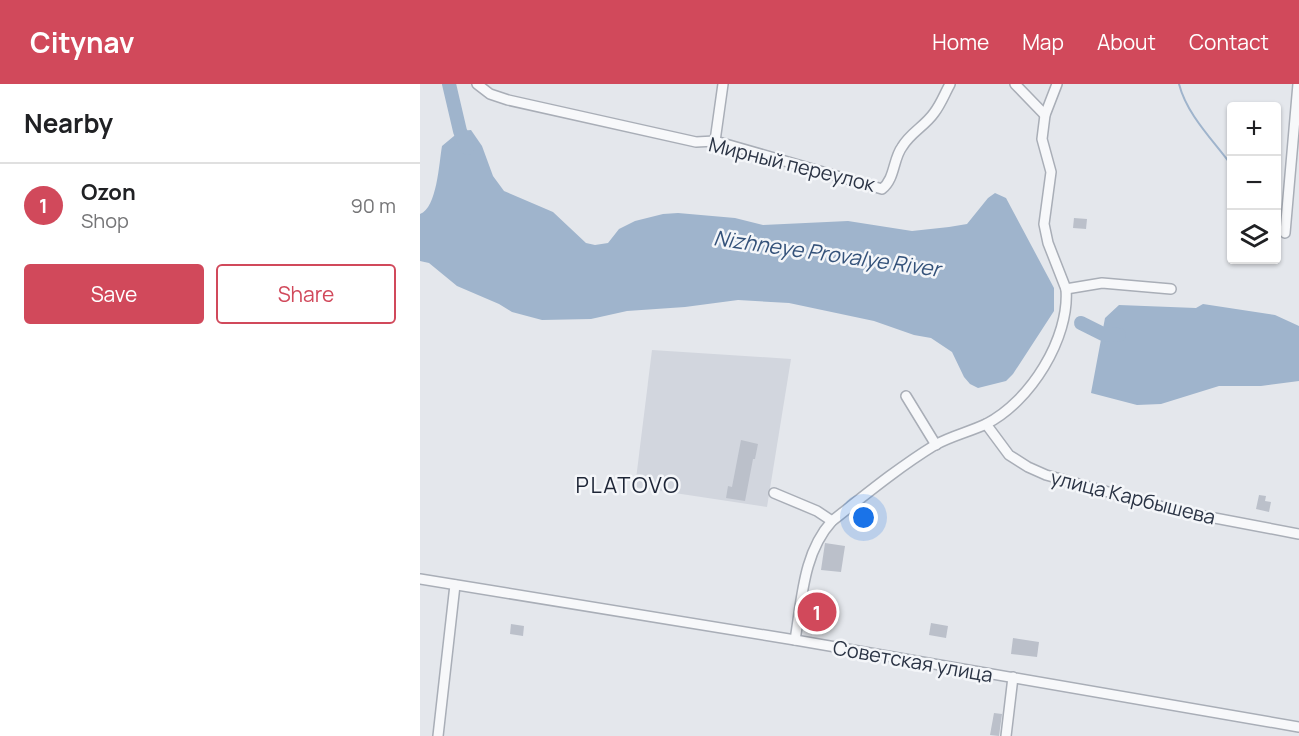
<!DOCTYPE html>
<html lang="en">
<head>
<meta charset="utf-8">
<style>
  body { margin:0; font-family:Manrope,sans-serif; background:#f6f6f6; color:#202124 }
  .controls { position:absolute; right:18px; top:18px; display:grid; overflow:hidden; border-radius:6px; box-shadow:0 2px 4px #0004 }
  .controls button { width:54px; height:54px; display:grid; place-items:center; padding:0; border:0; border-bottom:2px solid #e0e0e0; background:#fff; color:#202124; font:30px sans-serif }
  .you { position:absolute; left:444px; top:434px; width:21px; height:21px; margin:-15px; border:4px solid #fff; border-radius:50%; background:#1a73e8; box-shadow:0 0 0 9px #1a73e833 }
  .badge { display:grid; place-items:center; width:39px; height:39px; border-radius:50%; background:#d1495b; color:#fff; font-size:20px; font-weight:700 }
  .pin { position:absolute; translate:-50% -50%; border:3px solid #fff; box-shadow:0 2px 6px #0006 }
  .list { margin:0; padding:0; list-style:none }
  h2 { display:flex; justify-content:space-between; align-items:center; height:78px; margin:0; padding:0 24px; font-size:26px }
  h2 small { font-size:20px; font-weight:400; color:#757577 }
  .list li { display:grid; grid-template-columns:39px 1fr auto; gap:18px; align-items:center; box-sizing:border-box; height:84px; padding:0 24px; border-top:2px solid #e0e0e0 }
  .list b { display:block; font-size:22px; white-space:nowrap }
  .list p { margin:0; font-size:20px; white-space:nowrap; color:#757577 }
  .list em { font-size:20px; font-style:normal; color:#757577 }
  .actions { display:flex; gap:12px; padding:18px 24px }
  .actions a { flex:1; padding:14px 0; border:2px solid #d1495b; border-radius:6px; text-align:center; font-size:21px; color:#d1495b }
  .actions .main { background:#d1495b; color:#fff }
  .icon { flex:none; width:33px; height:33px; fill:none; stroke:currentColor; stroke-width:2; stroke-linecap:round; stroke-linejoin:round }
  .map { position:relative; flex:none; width:879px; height:652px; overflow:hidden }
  header { display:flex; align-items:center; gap:36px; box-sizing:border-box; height:84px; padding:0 30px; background:#d1495b; color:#fff }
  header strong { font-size:28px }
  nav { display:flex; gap:33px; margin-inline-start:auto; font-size:21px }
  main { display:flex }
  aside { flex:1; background:#fff }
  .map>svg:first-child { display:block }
</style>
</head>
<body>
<header>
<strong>Citynav</strong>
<nav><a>Home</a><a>Map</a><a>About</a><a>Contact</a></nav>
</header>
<main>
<aside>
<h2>Nearby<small></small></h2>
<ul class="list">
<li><span class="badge">1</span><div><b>Ozon</b><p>Shop</p></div><em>90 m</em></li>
</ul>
<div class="actions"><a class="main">Save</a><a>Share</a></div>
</aside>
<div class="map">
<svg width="879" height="652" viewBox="0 0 879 652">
  <rect width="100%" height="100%" fill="#e4e7ec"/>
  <!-- built -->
  <path fill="#d2d6de" d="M 232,266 L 371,275 L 347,423 L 215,403 Z"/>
  <!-- water -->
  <g fill="#9fb4cc">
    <path d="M 51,46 L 62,62 L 73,92 L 84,107 L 133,128 L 166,159 L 175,161 L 188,159 L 199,145 L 215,137 L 243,130 L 258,129 L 315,134 L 343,141 L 428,137 L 492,147 L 529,143 L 547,140 L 568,114 L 575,109 L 586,114 L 634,204 L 634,227 L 593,290 L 586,297 L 558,304 L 550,300 L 544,293 L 532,268 L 511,254 L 494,251 L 454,237 L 369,219 L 318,216 L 265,223 L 207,227 L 171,235 L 122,236 L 92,228 L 79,220 L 37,202 L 9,179 L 0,177 L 0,130 C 17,124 19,79 22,62 L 40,47 Z"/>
    <path d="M 783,220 L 855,231 L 879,242 L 879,297 L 841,302 L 799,302 L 741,320 L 717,321 L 671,309 L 685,234 L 699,221 L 776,224 Z"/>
  </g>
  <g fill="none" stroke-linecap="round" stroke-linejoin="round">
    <!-- stream -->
    <path stroke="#9fb4cc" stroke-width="2" d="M 759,0 C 767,31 793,56 812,82"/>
    <!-- river -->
    <g stroke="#9fb4cc" stroke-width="14">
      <path d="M 29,0 L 40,47 L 47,64"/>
      <path d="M 661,239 L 683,250 L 699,251"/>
    </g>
  </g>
  <!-- building -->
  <g fill="#bbc0ca">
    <path d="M 654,134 L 667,135 L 666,145 L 653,144 Z"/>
    <path d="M 321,356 L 338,360 L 335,375 L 333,375 L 325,417 L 306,414 L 308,402 L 312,403 Z"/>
    <path d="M 839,411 L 846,412 L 845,417 L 851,418 L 849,428 L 836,425 Z"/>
    <path d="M 405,459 L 425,462 L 421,488 L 401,486 Z"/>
    <path d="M 391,516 L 407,519 L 405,534 L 388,531 Z"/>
    <path d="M 511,539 L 528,542 L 526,554 L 509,551 Z"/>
    <path d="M 91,540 L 104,542 L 103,552 L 90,550 Z"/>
    <path d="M 593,554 L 619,558 L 617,573 L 591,570 Z"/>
    <path d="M 574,629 L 582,630 L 579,652 L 570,651 Z"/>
  </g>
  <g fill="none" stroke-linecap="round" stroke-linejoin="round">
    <defs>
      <g id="minor">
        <path d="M 57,0 L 70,10 L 88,16 L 276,58 L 295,57 L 462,105 C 475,95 473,75 482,63 C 490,49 505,42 514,29 C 521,20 525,9 530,0"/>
        <path d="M 595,0 L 625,31"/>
        <path d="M 637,0 L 625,31 L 622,55 L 631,88 L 624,140 L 628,159 L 646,205 L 682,199 L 751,205"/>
        <path d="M 295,57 L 303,0"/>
        <path d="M 865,149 L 878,0"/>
        <path d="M 486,312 L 516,361"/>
        <path d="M 566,340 L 589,371 L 608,383 L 626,391 L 758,427 L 879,450"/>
        <path d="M 354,409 L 397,427 L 412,437"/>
        <path d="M 0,495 L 375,556 L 879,643"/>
        <path d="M 375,556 C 382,515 383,469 412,437 C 445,411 479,383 515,361 C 531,352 549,348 566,340 C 610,318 650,254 646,205"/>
        <path d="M 18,652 L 35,501"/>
        <path d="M 586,652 L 593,593"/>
      </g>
    </defs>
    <!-- minor casing -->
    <use href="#minor" stroke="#a9aeb7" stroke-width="12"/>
    <!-- minor -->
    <use href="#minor" stroke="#f7f8fa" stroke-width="9"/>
  </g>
  <g text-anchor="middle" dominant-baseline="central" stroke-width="5" stroke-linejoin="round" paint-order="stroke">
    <!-- street labels -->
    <g font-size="20" fill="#2b3445" stroke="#f4f6f9">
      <text transform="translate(372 80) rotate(14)">Мирный переулок</text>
      <text transform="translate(713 413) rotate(14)">улица Карбышева</text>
      <text transform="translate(493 577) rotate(10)">Советская улица</text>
    </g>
    <!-- water labels -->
    <g font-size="21" font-style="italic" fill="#34527a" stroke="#f4f6f9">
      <text transform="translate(407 169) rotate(8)">Nizhneye Provalye River</text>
    </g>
    <!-- quarter labels -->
    <g font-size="22" letter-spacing="1.5" fill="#1d2536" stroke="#f4f6f9">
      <text x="208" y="401">PLATOVO</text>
    </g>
  </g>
</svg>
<div class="controls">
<button>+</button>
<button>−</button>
<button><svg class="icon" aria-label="layers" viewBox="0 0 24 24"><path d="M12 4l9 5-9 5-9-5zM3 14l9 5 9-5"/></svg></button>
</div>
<div class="you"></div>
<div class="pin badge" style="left:397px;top:528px">1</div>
</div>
</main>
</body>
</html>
